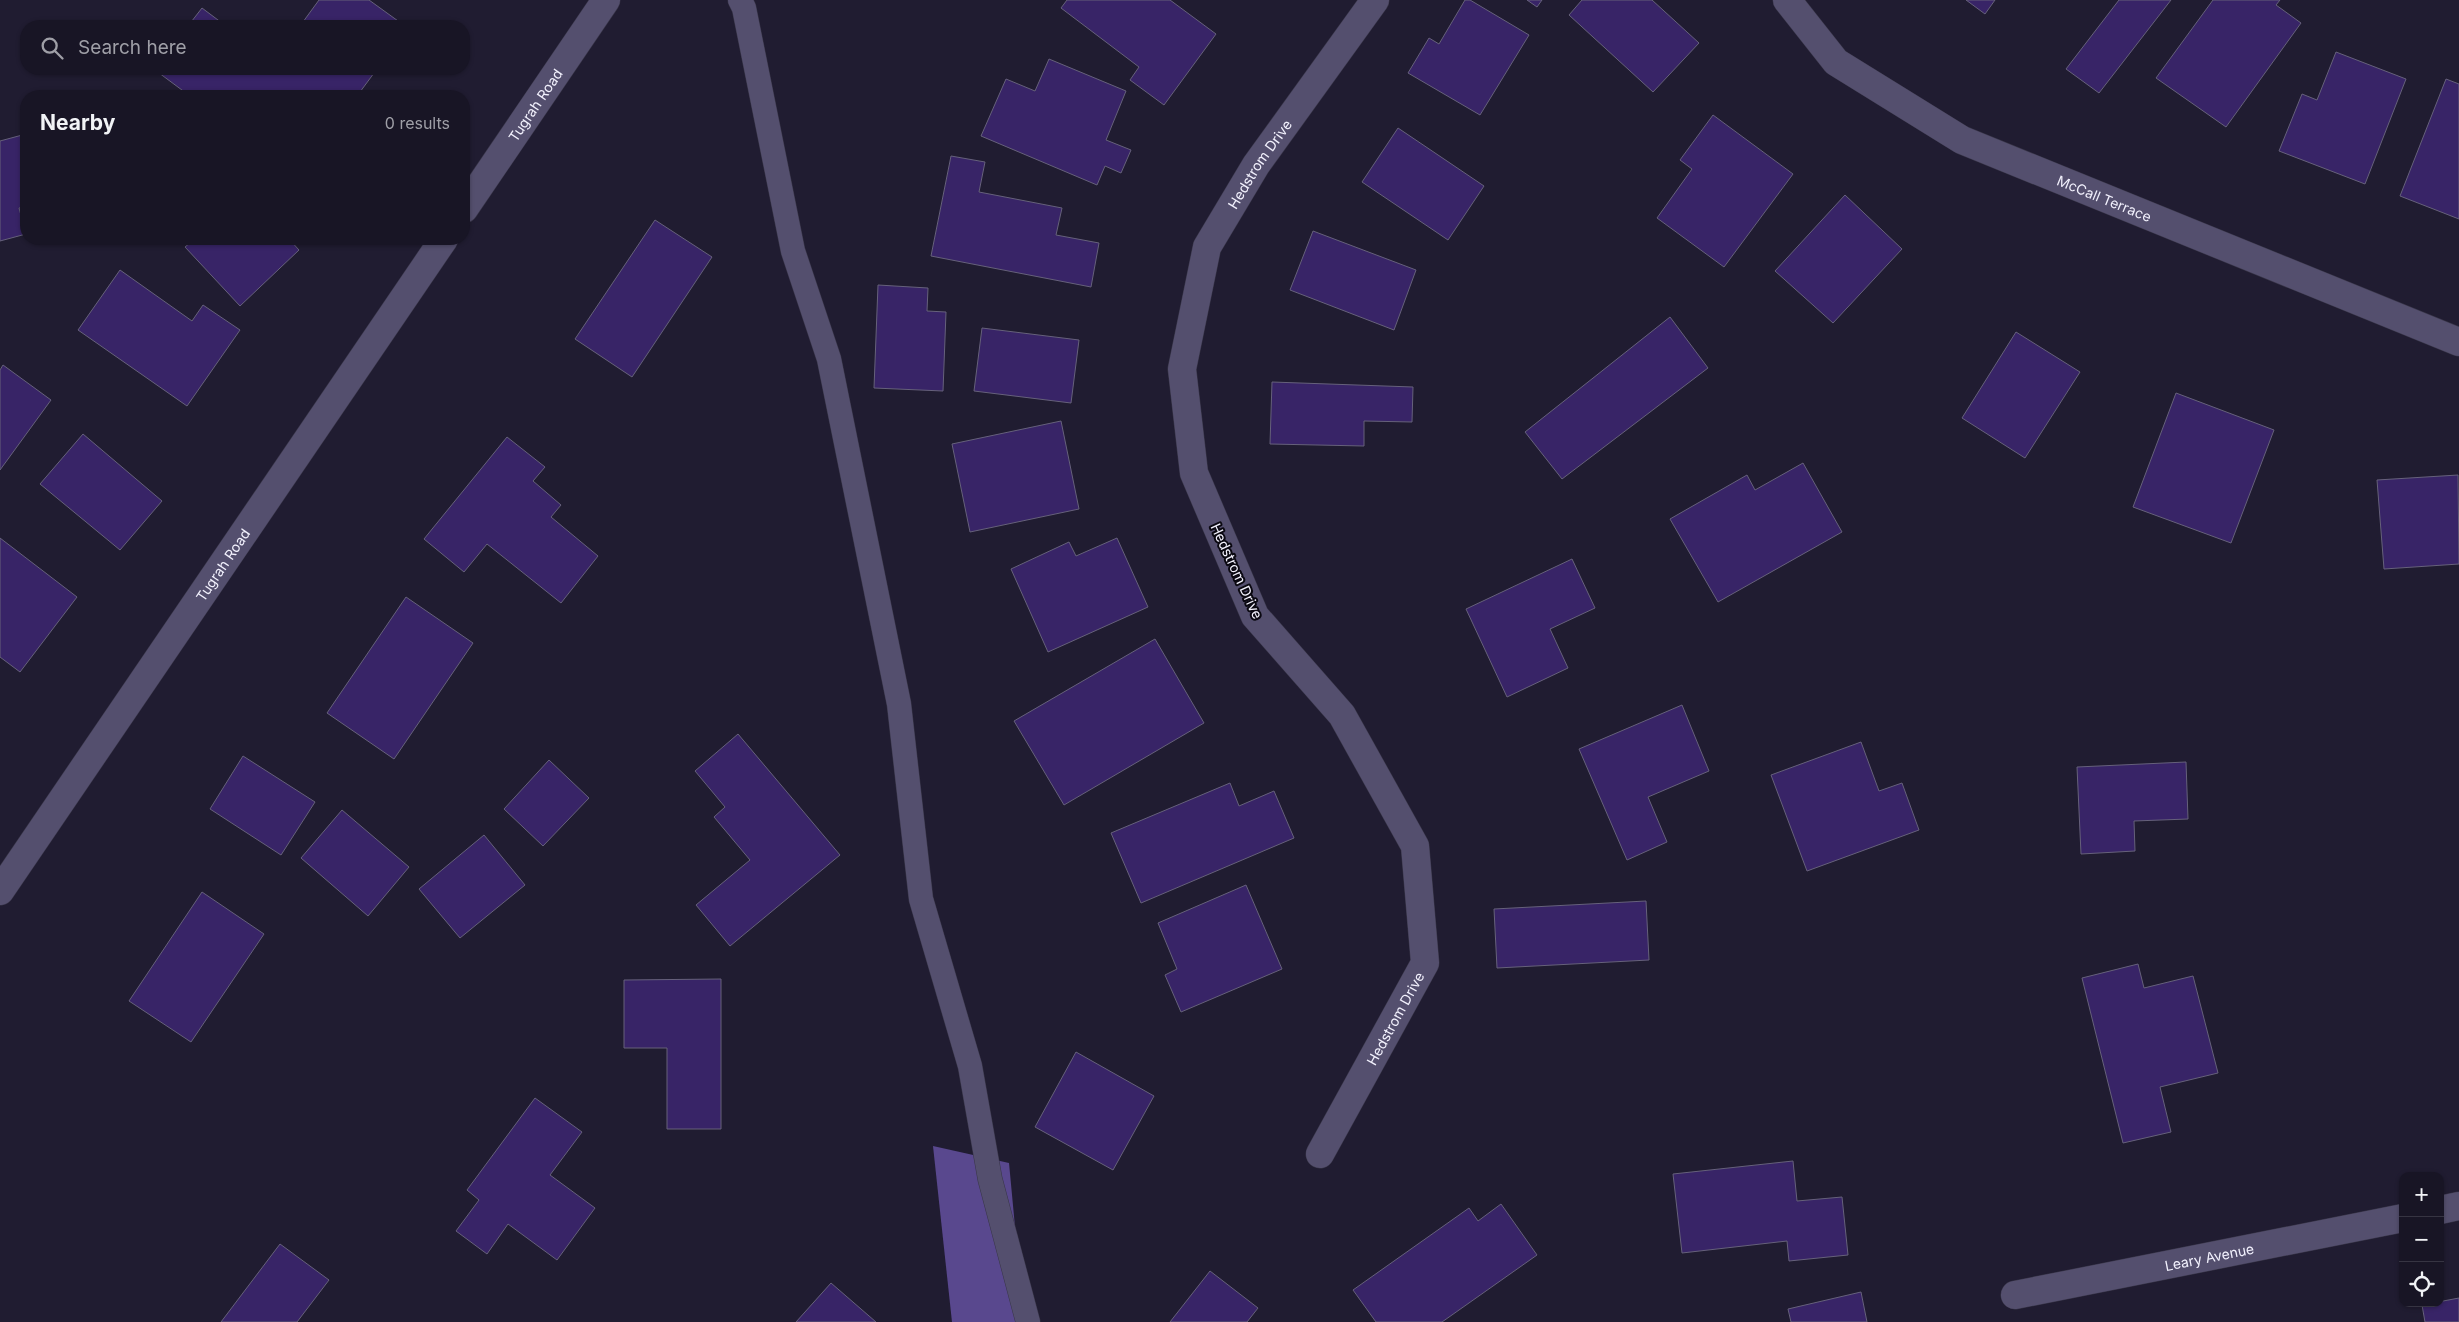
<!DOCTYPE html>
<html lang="en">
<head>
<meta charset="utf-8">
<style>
  body { margin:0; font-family:Inter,sans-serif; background:#252232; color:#f1f3f6 }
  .controls { position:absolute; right:15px; bottom:15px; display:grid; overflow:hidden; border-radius:10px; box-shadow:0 1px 4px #0004 }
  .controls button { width:45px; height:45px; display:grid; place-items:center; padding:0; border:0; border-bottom:1px solid #363442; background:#181525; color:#f1f3f6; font:25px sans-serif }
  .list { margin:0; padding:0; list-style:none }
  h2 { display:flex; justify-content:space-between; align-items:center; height:65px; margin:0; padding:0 20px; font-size:21px }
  h2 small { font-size:16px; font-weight:400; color:#9f9fa7 }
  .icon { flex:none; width:28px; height:28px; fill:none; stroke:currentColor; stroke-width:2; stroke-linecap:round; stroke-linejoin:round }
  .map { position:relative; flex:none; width:2459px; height:1322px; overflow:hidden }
  .search { position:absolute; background:#181525; box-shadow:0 1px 4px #0004; left:20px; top:20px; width:450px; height:55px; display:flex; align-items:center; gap:12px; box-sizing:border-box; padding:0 18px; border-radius:20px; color:#9f9fa7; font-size:19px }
  .panel { position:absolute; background:#181525; box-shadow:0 1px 4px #0004; left:20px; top:90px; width:450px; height:155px; border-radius:20px }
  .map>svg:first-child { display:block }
</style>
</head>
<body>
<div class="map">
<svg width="2459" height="1322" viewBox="0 0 2459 1322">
  <rect width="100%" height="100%" fill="#201c31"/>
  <!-- forest -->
  <path fill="#59488e" d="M 933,1146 L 1009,1163 L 1024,1322 L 952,1322 Z"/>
  <!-- building -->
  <g fill="#382467" stroke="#66617b">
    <path d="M 319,0 L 369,0 L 405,26 L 300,26 Z"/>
    <path d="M 1067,0 L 1170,0 L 1216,34 L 1164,105 L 1130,80 L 1139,67 L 1061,8 Z"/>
    <path d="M 1465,0 L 1470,0 L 1529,35 L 1480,115 L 1408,73 L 1429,38 L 1439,44 Z"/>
    <path d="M 1527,0 L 1542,0 L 1537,7 Z"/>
    <path d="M 1582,0 L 1652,0 L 1699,43 L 1653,92 L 1569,15 Z"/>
    <path d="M 1966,0 L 1995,0 L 1985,14 Z"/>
    <path d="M 2119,0 L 2171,0 L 2099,93 L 2066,69 Z"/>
    <path d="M 2213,0 L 2280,0 L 2276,5 L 2301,23 L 2226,127 L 2156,78 Z"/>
    <path d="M 202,8 L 226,26 L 188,26 Z"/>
    <path d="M 2336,52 L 2406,79 L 2365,184 L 2279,151 L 2302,94 L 2317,100 Z"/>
    <path d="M 1049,59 L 1126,91 L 1106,140 L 1131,150 L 1121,173 L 1105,166 L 1097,185 L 981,136 L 1006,79 L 1035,91 Z"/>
    <path d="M 157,69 L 377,69 L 357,96 L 190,96 L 155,70 Z"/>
    <path d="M 2446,79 L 2459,84 L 2459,219 L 2400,196 Z"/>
    <path d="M 1713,115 L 1793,174 L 1724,267 L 1657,218 L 1692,169 L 1680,160 Z"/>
    <path d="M 1398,128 L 1484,186 L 1448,240 L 1362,182 Z"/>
    <path d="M 26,134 L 26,206 L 19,208 L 26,234 L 0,241 L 0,141 Z"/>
    <path d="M 951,156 L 985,162 L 979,192 L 1062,208 L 1056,235 L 1099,243 L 1091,287 L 931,256 Z"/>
    <path d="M 1845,195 L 1902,249 L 1833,323 L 1775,271 Z"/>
    <path d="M 655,220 L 712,257 L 632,377 L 575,339 Z"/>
    <path d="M 1313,231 L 1416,270 L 1394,330 L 1290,290 Z"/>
    <path d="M 195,239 L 289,239 L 299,250 L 240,306 L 185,247 Z"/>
    <path d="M 120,270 L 192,321 L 203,305 L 240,330 L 187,406 L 78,330 Z"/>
    <path d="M 878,285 L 928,288 L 927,311 L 946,312 L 943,391 L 874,388 Z"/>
    <path d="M 1670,317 L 1708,368 L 1562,479 L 1525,432 Z"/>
    <path d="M 982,328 L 1079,340 L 1071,403 L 974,391 Z"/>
    <path d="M 2016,332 L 2080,372 L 2025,458 L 1962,418 Z"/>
    <path d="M 3,365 L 51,400 L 0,470 L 0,370 Z"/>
    <path d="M 1272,382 L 1413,387 L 1412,422 L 1364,421 L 1364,446 L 1270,444 Z"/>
    <path d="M 2176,393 L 2274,430 L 2231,543 L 2133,507 Z"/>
    <path d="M 1061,421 L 1079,509 L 970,532 L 952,444 Z"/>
    <path d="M 83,434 L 162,501 L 120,550 L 40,484 Z"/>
    <path d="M 507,437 L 545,467 L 533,481 L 561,505 L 551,517 L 598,556 L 561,603 L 487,544 L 464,572 L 424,539 Z"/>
    <path d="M 1803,463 L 1842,532 L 1718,602 L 1670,519 L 1747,475 L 1755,490 Z"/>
    <path d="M 2458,475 L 2459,564 L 2384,569 L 2377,480 Z"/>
    <path d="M 0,538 L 77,597 L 20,672 L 0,657 Z"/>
    <path d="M 1117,538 L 1148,607 L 1048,652 L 1011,569 L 1069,542 L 1076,556 Z"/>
    <path d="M 1572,559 L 1595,608 L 1550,629 L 1568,668 L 1507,697 L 1466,609 Z"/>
    <path d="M 406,597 L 473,643 L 394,759 L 327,713 Z"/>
    <path d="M 1155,639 L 1204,723 L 1064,805 L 1014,721 Z"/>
    <path d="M 1682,705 L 1709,771 L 1648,797 L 1667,842 L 1627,860 L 1579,749 Z"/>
    <path d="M 738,734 L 840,855 L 730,946 L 696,905 L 750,860 L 714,817 L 725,807 L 695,771 Z"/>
    <path d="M 1861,742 L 1879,791 L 1902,783 L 1919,830 L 1807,871 L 1771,775 Z"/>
    <path d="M 243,756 L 315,802 L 281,855 L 210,809 Z"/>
    <path d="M 549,760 L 589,798 L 543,846 L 504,809 Z"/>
    <path d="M 2186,762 L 2188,819 L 2134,821 L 2135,851 L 2081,854 L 2077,767 Z"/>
    <path d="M 1230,783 L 1239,806 L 1274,791 L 1294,838 L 1141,903 L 1111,833 Z"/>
    <path d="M 342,810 L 409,867 L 368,916 L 301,858 Z"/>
    <path d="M 484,835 L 525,885 L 460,938 L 419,889 Z"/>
    <path d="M 1246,885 L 1282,969 L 1181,1012 L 1165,975 L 1177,969 L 1158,923 Z"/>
    <path d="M 202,892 L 264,934 L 191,1042 L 129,1001 Z"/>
    <path d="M 1646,901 L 1649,960 L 1497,968 L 1494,909 Z"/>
    <path d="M 2138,964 L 2144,988 L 2193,976 L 2218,1073 L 2160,1087 L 2171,1132 L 2123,1143 L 2082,978 Z"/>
    <path d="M 721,979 L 721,1129 L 667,1129 L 667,1048 L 624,1048 L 624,980 Z"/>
    <path d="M 1076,1052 L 1154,1096 L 1113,1170 L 1035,1127 Z"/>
    <path d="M 535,1098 L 582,1132 L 550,1175 L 595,1208 L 557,1260 L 508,1224 L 487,1254 L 456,1231 L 479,1200 L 467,1190 Z"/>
    <path d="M 1793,1161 L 1797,1201 L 1842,1197 L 1848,1255 L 1789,1261 L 1787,1241 L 1682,1253 L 1673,1174 Z"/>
    <path d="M 1501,1204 L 1537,1255 L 1442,1322 L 1376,1322 L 1353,1290 L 1469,1208 L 1478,1221 Z"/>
    <path d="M 280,1244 L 329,1280 L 297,1322 L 221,1322 Z"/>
    <path d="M 1210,1271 L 1258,1308 L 1247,1322 L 1170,1322 Z"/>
    <path d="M 831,1283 L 876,1322 L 796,1322 Z"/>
    <path d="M 1861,1292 L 1867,1322 L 1791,1322 L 1788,1309 Z"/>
    <path d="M 2459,1298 L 2459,1322 L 2425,1322 L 2422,1305 Z"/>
  </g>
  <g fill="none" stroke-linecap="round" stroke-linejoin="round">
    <defs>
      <path id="service" d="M 740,0 L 744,8 L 793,251 L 829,359 L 899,704 L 921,899 L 970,1066 L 990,1179 L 1028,1322"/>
      <g id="minor">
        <path id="s1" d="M 1787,0 L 1836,62 L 1962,140 L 2459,342"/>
        <path id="s2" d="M 464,209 L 606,0"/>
        <path id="s3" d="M 0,891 L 444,239"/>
        <path id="s4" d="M 1320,1154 L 1425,963 L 1415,846 L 1342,715 L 1255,616 L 1194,473 L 1182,369 L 1207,247 L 1256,165 L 1375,0"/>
        <path d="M 2440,1210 L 2459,1206"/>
        <path id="s5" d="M 2015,1295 L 2403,1218"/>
      </g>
    </defs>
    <!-- service casing -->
    <use href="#service" stroke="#393649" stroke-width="25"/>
    <!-- minor casing -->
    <use href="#minor" stroke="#393649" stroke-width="29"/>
    <!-- service -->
    <use href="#service" stroke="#544f6e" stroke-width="24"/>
    <!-- minor -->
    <use href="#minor" stroke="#544f6e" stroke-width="28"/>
  </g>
  <g text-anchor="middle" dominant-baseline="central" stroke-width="4" stroke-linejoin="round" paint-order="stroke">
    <!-- street labels -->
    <g font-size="14" fill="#f2f1fd" stroke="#0a0811">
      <text stroke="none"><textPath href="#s2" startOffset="126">Tugrah Road</textPath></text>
      <text stroke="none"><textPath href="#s4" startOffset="1100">Hedstrom Drive</textPath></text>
      <text stroke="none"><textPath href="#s1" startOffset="381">McCall Terrace</textPath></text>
      <text stroke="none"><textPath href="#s3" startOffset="395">Tugrah Road</textPath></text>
      <text transform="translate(1237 571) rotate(65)">Hedstrom Drive</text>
      <text stroke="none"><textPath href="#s4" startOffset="155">Hedstrom Drive</textPath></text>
      <text stroke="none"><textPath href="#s5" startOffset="198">Leary Avenue</textPath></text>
    </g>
  </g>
</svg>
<div class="controls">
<button>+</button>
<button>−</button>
<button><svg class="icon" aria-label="locate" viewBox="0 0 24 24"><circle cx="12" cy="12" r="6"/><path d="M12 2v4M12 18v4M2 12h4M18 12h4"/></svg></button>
</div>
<div class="search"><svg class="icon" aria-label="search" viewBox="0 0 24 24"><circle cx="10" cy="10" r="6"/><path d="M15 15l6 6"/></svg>Search here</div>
<section class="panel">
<h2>Nearby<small>0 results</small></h2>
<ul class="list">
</ul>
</section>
</div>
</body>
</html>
